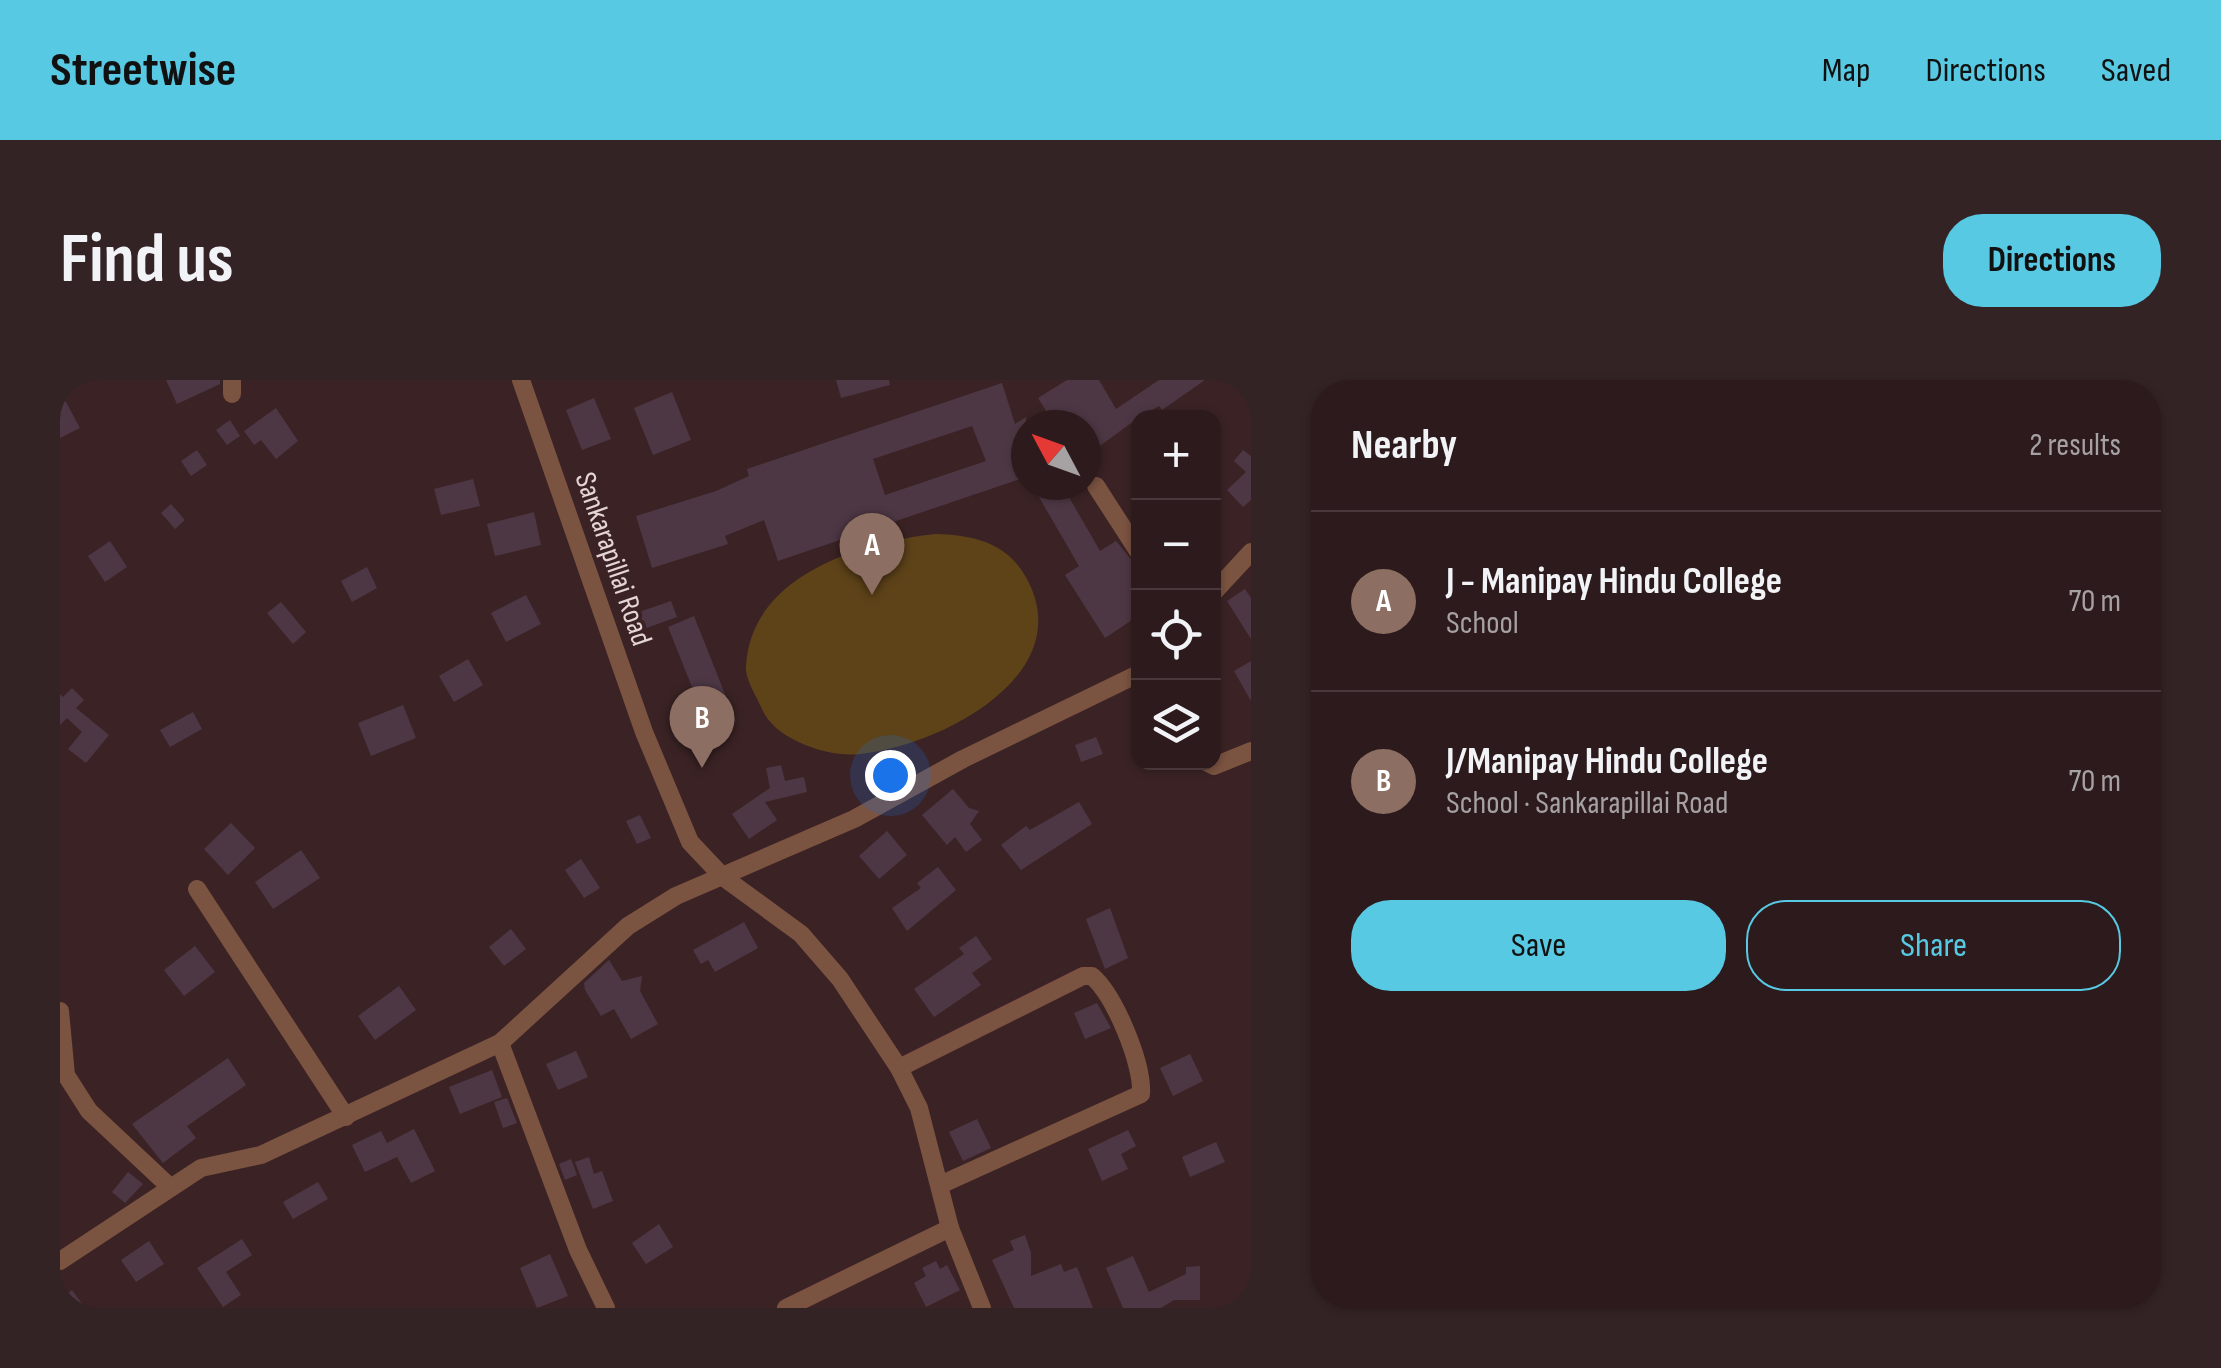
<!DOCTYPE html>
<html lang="en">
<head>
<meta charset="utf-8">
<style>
  body { margin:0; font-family:"Sofia Sans Condensed",sans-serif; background:#342325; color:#f1f3f6 }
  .controls { position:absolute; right:30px; top:30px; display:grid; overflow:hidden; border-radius:20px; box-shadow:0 2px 8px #0004 }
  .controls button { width:90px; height:90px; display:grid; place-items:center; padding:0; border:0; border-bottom:2px solid #48383b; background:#2c1a1c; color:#f1f3f6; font:50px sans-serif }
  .compass { position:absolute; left:951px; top:30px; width:90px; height:90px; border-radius:50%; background:#2c1a1c; box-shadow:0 2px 8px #0004; rotate:311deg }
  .you { position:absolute; left:830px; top:395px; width:35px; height:35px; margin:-25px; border:8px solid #fff; border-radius:50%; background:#1a73e8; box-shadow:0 0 0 15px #1a73e833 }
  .badge { display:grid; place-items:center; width:65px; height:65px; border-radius:50%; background:#58c9e3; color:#fff; font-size:32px; font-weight:700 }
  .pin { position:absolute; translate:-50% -82px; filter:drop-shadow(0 2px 5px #0008) }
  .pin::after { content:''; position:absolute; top:52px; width:35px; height:30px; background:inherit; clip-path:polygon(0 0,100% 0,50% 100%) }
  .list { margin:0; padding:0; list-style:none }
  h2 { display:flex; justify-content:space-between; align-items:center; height:130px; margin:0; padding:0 40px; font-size:42px }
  h2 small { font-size:32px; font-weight:400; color:#a6a1a3 }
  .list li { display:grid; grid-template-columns:65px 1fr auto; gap:30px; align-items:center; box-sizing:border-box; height:180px; padding:0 40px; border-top:2px solid #48383b }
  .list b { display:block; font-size:38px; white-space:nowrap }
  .list p { margin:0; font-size:32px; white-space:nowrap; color:#a6a1a3 }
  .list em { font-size:32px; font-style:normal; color:#a6a1a3 }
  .actions { display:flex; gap:20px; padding:30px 40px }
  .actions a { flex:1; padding:22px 0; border:2px solid #58c9e3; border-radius:40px; text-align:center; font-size:35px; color:#58c9e3 }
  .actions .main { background:#58c9e3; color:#111 }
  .icon { flex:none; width:55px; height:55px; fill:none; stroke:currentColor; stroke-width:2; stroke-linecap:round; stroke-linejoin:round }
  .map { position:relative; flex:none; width:1191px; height:928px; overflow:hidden; border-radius:40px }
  header { display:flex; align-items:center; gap:60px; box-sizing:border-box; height:140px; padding:0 50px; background:#58c9e3; color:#111 }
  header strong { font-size:48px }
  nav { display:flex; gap:55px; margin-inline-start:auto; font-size:35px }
  .intro { display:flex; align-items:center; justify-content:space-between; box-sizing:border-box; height:240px; padding:0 60px }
  h1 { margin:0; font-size:70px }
  .button { padding:25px 45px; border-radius:40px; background:#58c9e3; color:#111; font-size:35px; font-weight:700 }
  main { display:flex; gap:60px; padding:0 60px }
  aside { flex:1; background:#2c1a1c; border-radius:40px; box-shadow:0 2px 8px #0004 }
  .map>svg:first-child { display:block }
</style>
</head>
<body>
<header>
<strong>Streetwise</strong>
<nav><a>Map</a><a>Directions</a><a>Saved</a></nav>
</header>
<div class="intro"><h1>Find us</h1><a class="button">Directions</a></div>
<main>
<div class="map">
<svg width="1191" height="928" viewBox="0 0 1191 928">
  <rect width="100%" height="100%" fill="#3b2325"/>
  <!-- green -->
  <path fill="#5e4319" d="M 875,154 C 915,155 950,163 969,203 C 1015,297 879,366 800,374 C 768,378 714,359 702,329 C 697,317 685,299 686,287 C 690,195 802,162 875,154 Z"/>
  <!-- building -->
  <g fill="#4d3744" fill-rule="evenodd">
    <path d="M 106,0 L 160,0 L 160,4 L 117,24 Z"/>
    <path d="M 776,0 L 829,0 L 830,5 L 781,18 Z"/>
    <path d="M 1007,0 L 1039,0 L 1056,29 L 1099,0 L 1145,0 L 1102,30 L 1099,26 L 1078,38 L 1026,76 L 1026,45 L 995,45 L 978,18 Z"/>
    <path d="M 942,3 L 955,44 L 966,37 L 966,97 L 718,181 L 704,140 L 665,156 L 668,164 L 592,188 L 576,136 L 656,111 L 689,96 L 687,89 ZM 912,46 L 926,81 L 825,115 L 813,79 Z"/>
    <path d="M 0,11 L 20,48 L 0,58 Z"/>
    <path d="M 612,12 L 631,60 L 593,75 L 574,28 Z"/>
    <path d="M 534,18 L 551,59 L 522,70 L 506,30 Z"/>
    <path d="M 216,28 L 238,61 L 216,79 L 201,60 L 194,65 L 184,51 Z"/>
    <path d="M 170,40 L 180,56 L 167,65 L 156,50 Z"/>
    <path d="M 137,70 L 147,85 L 131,96 L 121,81 Z"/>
    <path d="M 1183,70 L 1191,76 L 1191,120 L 1183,127 L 1167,110 L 1186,92 L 1174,81 Z"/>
    <path d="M 413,99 L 420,126 L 381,135 L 374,109 Z"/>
    <path d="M 972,105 L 1002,105 L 1040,171 L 1056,161 L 1078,188 L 1078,236 L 1045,258 L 1005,195 L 1019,186 Z"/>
    <path d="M 111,124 L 125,140 L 115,149 L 101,133 Z"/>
    <path d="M 474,132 L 481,165 L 435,176 L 427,144 Z"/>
    <path d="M 50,161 L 67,187 L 45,202 L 28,176 Z"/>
    <path d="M 307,187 L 317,208 L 292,222 L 281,201 Z"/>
    <path d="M 1185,209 L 1191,218 L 1191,259 L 1167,221 Z"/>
    <path d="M 466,215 L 481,244 L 446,262 L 431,233 Z"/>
    <path d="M 611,221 L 617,237 L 581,250 L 576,233 Z"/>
    <path d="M 221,222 L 246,252 L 233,264 L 207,233 Z"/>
    <path d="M 634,236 L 676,342 L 650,352 L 608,247 Z"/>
    <path d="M 408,279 L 423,305 L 394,322 L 379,296 Z"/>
    <path d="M 1191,281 L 1191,321 L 1174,291 Z"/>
    <path d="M 12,308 L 24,320 L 16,328 L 49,355 L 26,383 L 8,369 L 22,352 L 7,338 L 0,345 L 0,314 L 3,317 Z"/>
    <path d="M 343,325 L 356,358 L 311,376 L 298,343 Z"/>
    <path d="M 133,332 L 142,349 L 110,367 L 100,350 Z"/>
    <path d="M 1036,357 L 1043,374 L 1021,382 L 1015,365 Z"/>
    <path d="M 721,385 L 725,401 L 744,397 L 747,412 L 705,422 L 717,440 L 689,459 L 672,434 L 710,408 L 706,388 Z"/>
    <path d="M 893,409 L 909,428 L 919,431 L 910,444 L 922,460 L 906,472 L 895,457 L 887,465 L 862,435 Z"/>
    <path d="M 1019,422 L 1032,444 L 961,490 L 941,465 L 966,446 L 970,450 Z"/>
    <path d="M 580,435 L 591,458 L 577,464 L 566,441 Z"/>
    <path d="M 171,443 L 195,468 L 168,495 L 144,469 Z"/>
    <path d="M 827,451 L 847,475 L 819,499 L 799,476 Z"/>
    <path d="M 241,470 L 260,498 L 213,529 L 195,502 Z"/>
    <path d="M 521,479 L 540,508 L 524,518 L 505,490 Z"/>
    <path d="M 878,487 L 896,510 L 847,551 L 832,528 L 861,508 L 857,503 Z"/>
    <path d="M 1050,528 L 1068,578 L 1045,589 L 1026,539 Z"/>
    <path d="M 684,542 L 698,568 L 655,592 L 648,580 L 641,584 L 633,570 Z"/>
    <path d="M 451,549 L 466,569 L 444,586 L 429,567 Z"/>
    <path d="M 916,556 L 932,579 L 912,593 L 921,605 L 874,637 L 854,609 L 904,574 L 899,568 Z"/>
    <path d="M 135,566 L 155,592 L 124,616 L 104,590 Z"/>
    <path d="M 549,580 L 562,601 L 582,596 L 580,611 L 598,644 L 571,659 L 554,629 L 541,636 L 525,610 L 524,603 Z"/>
    <path d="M 339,606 L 356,630 L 315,660 L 298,636 Z"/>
    <path d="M 1037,623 L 1051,648 L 1025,659 L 1014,633 Z"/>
    <path d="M 516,671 L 528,697 L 498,710 L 486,684 Z"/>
    <path d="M 1130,674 L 1143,701 L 1113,716 L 1100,688 Z"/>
    <path d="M 168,678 L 186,705 L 127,746 L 136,758 L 103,783 L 72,744 Z"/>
    <path d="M 432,690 L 442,717 L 400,734 L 389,707 Z"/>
    <path d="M 447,718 L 457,743 L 443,748 L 434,722 Z"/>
    <path d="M 917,739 L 931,768 L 903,781 L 889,752 Z"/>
    <path d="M 354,749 L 375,791 L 351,803 L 337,777 L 305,792 L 292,765 L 321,751 L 327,763 Z"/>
    <path d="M 1068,750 L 1076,766 L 1061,774 L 1068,789 L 1042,801 L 1028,769 Z"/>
    <path d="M 1156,762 L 1165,782 L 1130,797 L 1122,777 Z"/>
    <path d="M 529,777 L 534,794 L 542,791 L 553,821 L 533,829 L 515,782 Z"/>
    <path d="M 511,779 L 517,795 L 505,800 L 499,784 Z"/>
    <path d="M 68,792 L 83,804 L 65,823 L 52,812 Z"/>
    <path d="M 258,802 L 268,819 L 233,839 L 223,822 Z"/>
    <path d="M 599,844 L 613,867 L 586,884 L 572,863 Z"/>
    <path d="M 965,855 L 971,873 L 971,896 L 1001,884 L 1004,892 L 1017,887 L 1033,928 L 954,928 L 932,880 L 954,870 L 950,861 Z"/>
    <path d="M 182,859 L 192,875 L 166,892 L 181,915 L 163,927 L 137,888 Z"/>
    <path d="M 89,861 L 104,884 L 76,902 L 61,880 Z"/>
    <path d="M 490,874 L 508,916 L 477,928 L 460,888 Z"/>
    <path d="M 1073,876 L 1089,912 L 1126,894 L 1126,887 L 1140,886 L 1140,920 L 1114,920 L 1101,928 L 1063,928 L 1046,888 Z"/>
    <path d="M 876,881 L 880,889 L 887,885 L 900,910 L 866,927 L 854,903 L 866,896 L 862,888 Z"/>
    <path d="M 12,910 L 25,928 L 0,928 L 0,919 Z"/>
  </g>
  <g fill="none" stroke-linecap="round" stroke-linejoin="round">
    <!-- minor -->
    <g stroke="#7b5341" stroke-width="18">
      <path d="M 172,0 L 172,14"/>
      <path d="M 461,0 L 584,352 L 630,462 L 663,497 L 741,554 L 780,599 L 839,688 L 859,728 L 890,848 L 922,928"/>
      <path d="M 1036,106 L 1078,171"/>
      <path d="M 1154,212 L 1191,172"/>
      <path d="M 1146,382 L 1154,386 L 1191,371"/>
      <path d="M 137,509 L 286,737"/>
      <path d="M 0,631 L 6,695 L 29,731 L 110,807"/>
      <path d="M 440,663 L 518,870 L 546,928"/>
      <path d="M 839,688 L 1023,596 L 1032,596 C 1055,616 1083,684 1081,714 L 880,805"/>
      <path d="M 0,881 L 141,788 L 201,775 L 440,663 L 568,546 L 616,516 L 794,439 L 903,379 L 1078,294"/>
      <path d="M 726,928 L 890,848"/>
    </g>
  </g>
  <g text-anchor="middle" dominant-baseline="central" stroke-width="8" stroke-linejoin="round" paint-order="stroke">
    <!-- street labels -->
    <g font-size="30" fill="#e6d5d6" stroke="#3b2325">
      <text transform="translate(553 179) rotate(71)">Sankarapillai Road</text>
    </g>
  </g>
</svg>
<div class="controls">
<button>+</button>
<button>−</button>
<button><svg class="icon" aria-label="locate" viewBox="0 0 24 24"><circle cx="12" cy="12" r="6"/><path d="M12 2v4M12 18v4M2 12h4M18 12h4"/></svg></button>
<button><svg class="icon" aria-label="layers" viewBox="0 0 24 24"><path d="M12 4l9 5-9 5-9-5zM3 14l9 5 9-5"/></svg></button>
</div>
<svg class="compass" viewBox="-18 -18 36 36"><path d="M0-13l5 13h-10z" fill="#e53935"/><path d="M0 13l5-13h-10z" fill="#a6a1a3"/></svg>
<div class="you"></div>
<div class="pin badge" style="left:812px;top:215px;background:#8d6e63">A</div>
<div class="pin badge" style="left:642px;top:388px;background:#8d6e63">B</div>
</div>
<aside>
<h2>Nearby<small>2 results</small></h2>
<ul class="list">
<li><span class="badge" style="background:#8d6e63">A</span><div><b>J - Manipay Hindu College</b><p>School</p></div><em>70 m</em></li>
<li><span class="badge" style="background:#8d6e63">B</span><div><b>J/Manipay Hindu College</b><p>School · Sankarapillai Road</p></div><em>70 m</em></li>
</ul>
<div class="actions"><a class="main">Save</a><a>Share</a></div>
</aside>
</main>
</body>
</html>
